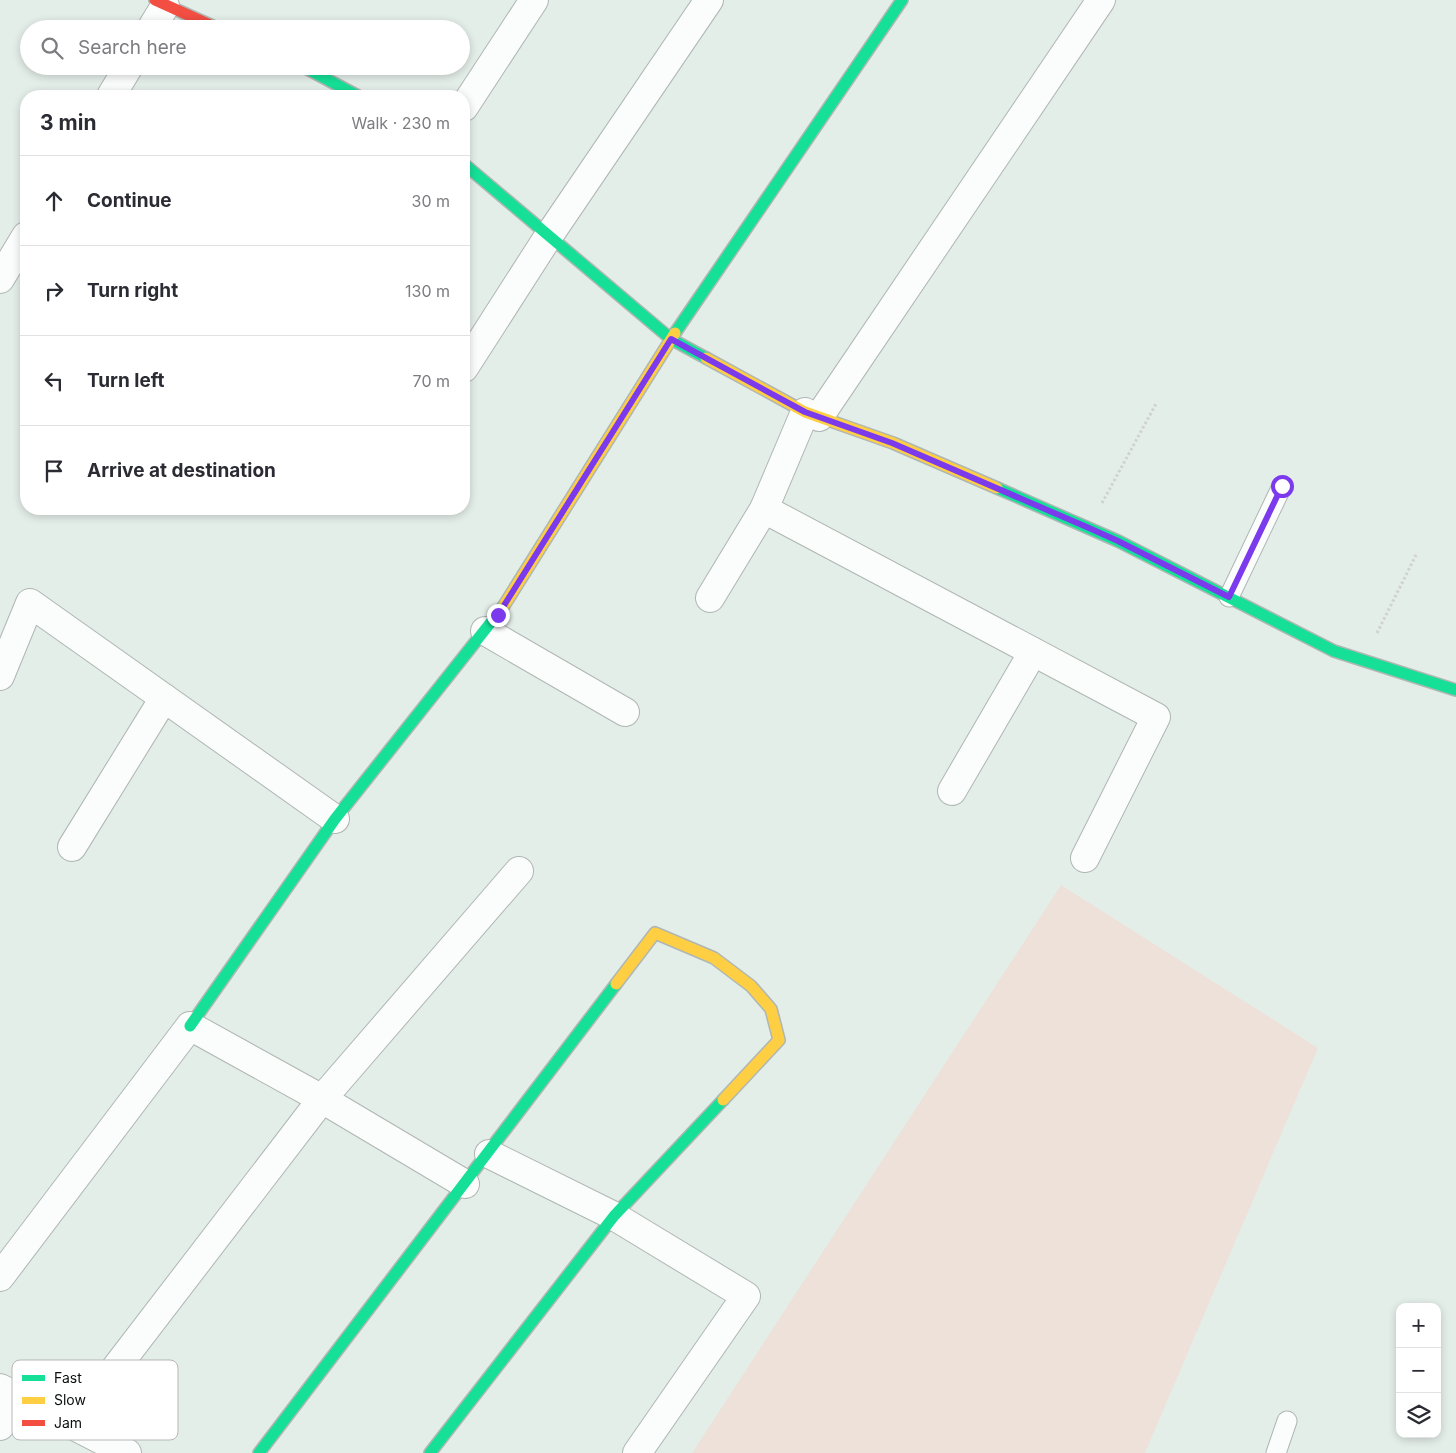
<!DOCTYPE html>
<html lang="en">
<head>
<meta charset="utf-8">
<style>
  body { margin:0; font-family:Inter,sans-serif; background:#f2f2f3; color:#2b2b33 }
  .controls { position:absolute; right:15px; bottom:15px; display:grid; overflow:hidden; border-radius:10px; box-shadow:0 2px 8px #0003 }
  .controls button { width:45px; height:45px; display:grid; place-items:center; padding:0; border:0; border-bottom:1px solid #e1e1e2; background:#fff; color:#2b2b33; font:25px sans-serif }
  .stop { position:absolute; width:15px; height:15px; margin:-11px; border:4px solid #7c3aed; border-radius:50%; background:#fff }
  .stop.end { background:#7c3aed; border-color:#fff; box-shadow:0 1px 5px #0008 }
  .list { margin:0; padding:0; list-style:none }
  h2 { display:flex; justify-content:space-between; align-items:center; height:65px; margin:0; padding:0 20px; font-size:21px }
  h2 small { font-size:16px; font-weight:400; color:#7c7c81 }
  .list li { display:grid; grid-template-columns:32px 1fr auto; gap:15px; align-items:center; box-sizing:border-box; height:90px; padding:0 20px; border-top:1px solid #e1e1e2 }
  .list b { display:block; font-size:19px; white-space:nowrap }
  .list em { font-size:16px; font-style:normal; color:#7c7c81 }
  .icon { flex:none; width:28px; height:28px; fill:none; stroke:currentColor; stroke-width:2; stroke-linecap:round; stroke-linejoin:round }
  .map { position:relative; flex:none; width:1456px; height:1453px; overflow:hidden }
  .search { position:absolute; background:#fff; box-shadow:0 2px 8px #0003; left:20px; top:20px; width:450px; height:55px; display:flex; align-items:center; gap:12px; box-sizing:border-box; padding:0 18px; border-radius:28px; color:#7c7c81; font-size:19px }
  .panel { position:absolute; background:#fff; box-shadow:0 2px 8px #0003; left:20px; top:90px; width:450px; height:425px; border-radius:20px }
  .map>svg:first-child { display:block }
</style>
</head>
<body>
<div class="map">
<svg width="1456" height="1453" viewBox="0 0 1456 1453">
  <rect width="100%" height="100%" fill="#e4eee9"/>
  <!-- green -->
  <path fill="#ede1d9" d="M 1061,885 L 1318,1048 L 1145,1453 L 692,1453 Z"/>
  <g fill="none" stroke-linecap="round" stroke-linejoin="round">
    <defs>
      <g id="lane">
        <path d="M 1229,597 L 1282,486"/>
        <path d="M 1276,1453 L 1287,1421"/>
      </g>
      <g id="street">
        <path d="M 151,29 L 165,6"/>
        <path d="M 111,96 L 129,66"/>
        <path d="M 464,107 L 534,0"/>
        <path d="M 0,279 L 26,236"/>
        <path d="M 464,368 L 548,237 L 709,0"/>
        <path d="M 819,417 L 1101,0"/>
        <path d="M 764,509 L 1156,717 L 1085,858"/>
        <path d="M 710,598 L 764,509 L 805,412"/>
        <path d="M 485,631 L 625,712"/>
        <path d="M 0,676 L 30,603 L 335,819"/>
        <path d="M 952,791 L 1033,652"/>
        <path d="M 72,847 L 164,698"/>
        <path d="M 489,1154 L 614,1216 L 746,1296 L 637,1453"/>
        <path d="M 0,1277 L 190,1026 L 322,1099 L 519,871"/>
        <path d="M 0,1388 L 127,1453"/>
        <path d="M 72,1425 L 322,1099 L 465,1184"/>
        <path d="M 0,1426 L 13,1395"/>
      </g>
      <g id="fast">
        <path d="M 302,66 L 358,96"/>
        <path d="M 464,164 L 671,339 L 706,358"/>
        <path d="M 675,333 L 902,0"/>
        <path d="M 997,488 L 1118,541 L 1334,651 L 1456,690"/>
        <path d="M 190,1026 L 335,819 L 503,607"/>
        <path d="M 259,1453 L 616,984"/>
        <path d="M 430,1453 L 614,1216 L 723,1100"/>
      </g>
      <g id="slow">
        <path d="M 706,358 L 805,412 L 893,443 L 997,488"/>
        <path d="M 503,607 L 675,333"/>
        <path d="M 616,984 L 655,933 L 714,958 L 751,986 L 771,1009 L 779,1040 L 723,1100"/>
      </g>
      <path id="jam" d="M 155,0 L 219,29"/>
    </defs>
    <!-- lane casing -->
    <use href="#lane" stroke="#afb6b3" stroke-width="21"/>
    <!-- street casing -->
    <use href="#street" stroke="#afb6b3" stroke-width="30"/>
    <!-- fast casing -->
    <use href="#fast" stroke="#afb6b3" stroke-width="14"/>
    <!-- slow casing -->
    <use href="#slow" stroke="#afb6b3" stroke-width="14"/>
    <!-- jam casing -->
    <use href="#jam" stroke="#afb6b3" stroke-width="14"/>
    <!-- path -->
    <g stroke="#d0d2d0" stroke-width="3" stroke-dasharray="2.5 2.5" stroke-linecap="butt">
      <path d="M 1102,503 L 1157,402"/>
      <path d="M 1377,633 L 1416,555"/>
    </g>
    <!-- lane -->
    <use href="#lane" stroke="#fbfcfc" stroke-width="19"/>
    <!-- street -->
    <use href="#street" stroke="#fbfcfc" stroke-width="28"/>
    <!-- fast -->
    <use href="#fast" stroke="#16e098" stroke-width="11"/>
    <!-- slow -->
    <use href="#slow" stroke="#ffcf43" stroke-width="11"/>
    <!-- jam -->
    <use href="#jam" stroke="#f24e42" stroke-width="11"/>
  </g>
  <g fill="none" stroke-linecap="round" stroke-linejoin="round">
    <!-- route -->
    <path stroke="#7c3aed" stroke-width="6" d="M 498,615 L 671,339 L 805,412 L 892,443 L 1089,528 L 1118,541 L 1229,597 L 1282,486"/>
  </g>
  <!-- legend -->
  <rect x="12" y="1360" width="166" height="80" rx="8" fill="#fff" stroke="#b5b7b6" stroke-width="1"/>
  <rect x="22" y="1375" width="23" height="6" fill="#16e098"/>
  <rect x="22" y="1397" width="23" height="7" fill="#ffcf43"/>
  <rect x="22" y="1420" width="23" height="6" fill="#f24e42"/>
  <g font-size="14" fill="#090f0c">
    <text x="54" y="1383">Fast</text>
    <text x="54" y="1405">Slow</text>
    <text x="54" y="1428">Jam</text>
  </g>
</svg>
<div class="controls">
<button>+</button>
<button>−</button>
<button><svg class="icon" aria-label="layers" viewBox="0 0 24 24"><path d="M12 4l9 5-9 5-9-5zM3 14l9 5 9-5"/></svg></button>
</div>
<div class="stop" style="left:1282px;top:486px"></div>
<div class="stop end" style="left:498px;top:615px"></div>
<div class="search"><svg class="icon" aria-label="search" viewBox="0 0 24 24"><circle cx="10" cy="10" r="6"/><path d="M15 15l6 6"/></svg>Search here</div>
<section class="panel">
<h2>3 min<small>Walk · 230 m</small></h2>
<ul class="list">
<li><svg class="icon" aria-label="ahead" viewBox="0 0 24 24"><path d="M12 20V5M6 11l6-6 6 6"/></svg><div><b>Continue</b></div><em>30 m</em></li>
<li><svg class="icon" aria-label="right" viewBox="0 0 24 24"><path d="M7 20v-9h11M14 6l5 5-5 5"/></svg><div><b>Turn right</b></div><em>130 m</em></li>
<li><svg class="icon" aria-label="left" viewBox="0 0 24 24"><path d="M17 20v-9H6M10 6l-5 5 5 5"/></svg><div><b>Turn left</b></div><em>70 m</em></li>
<li><svg class="icon" aria-label="arrive" viewBox="0 0 24 24"><path d="M6 21V4h12l-3 4 3 4H6"/></svg><div><b>Arrive at destination</b></div></li>
</ul>
</section>
</div>
</body>
</html>
